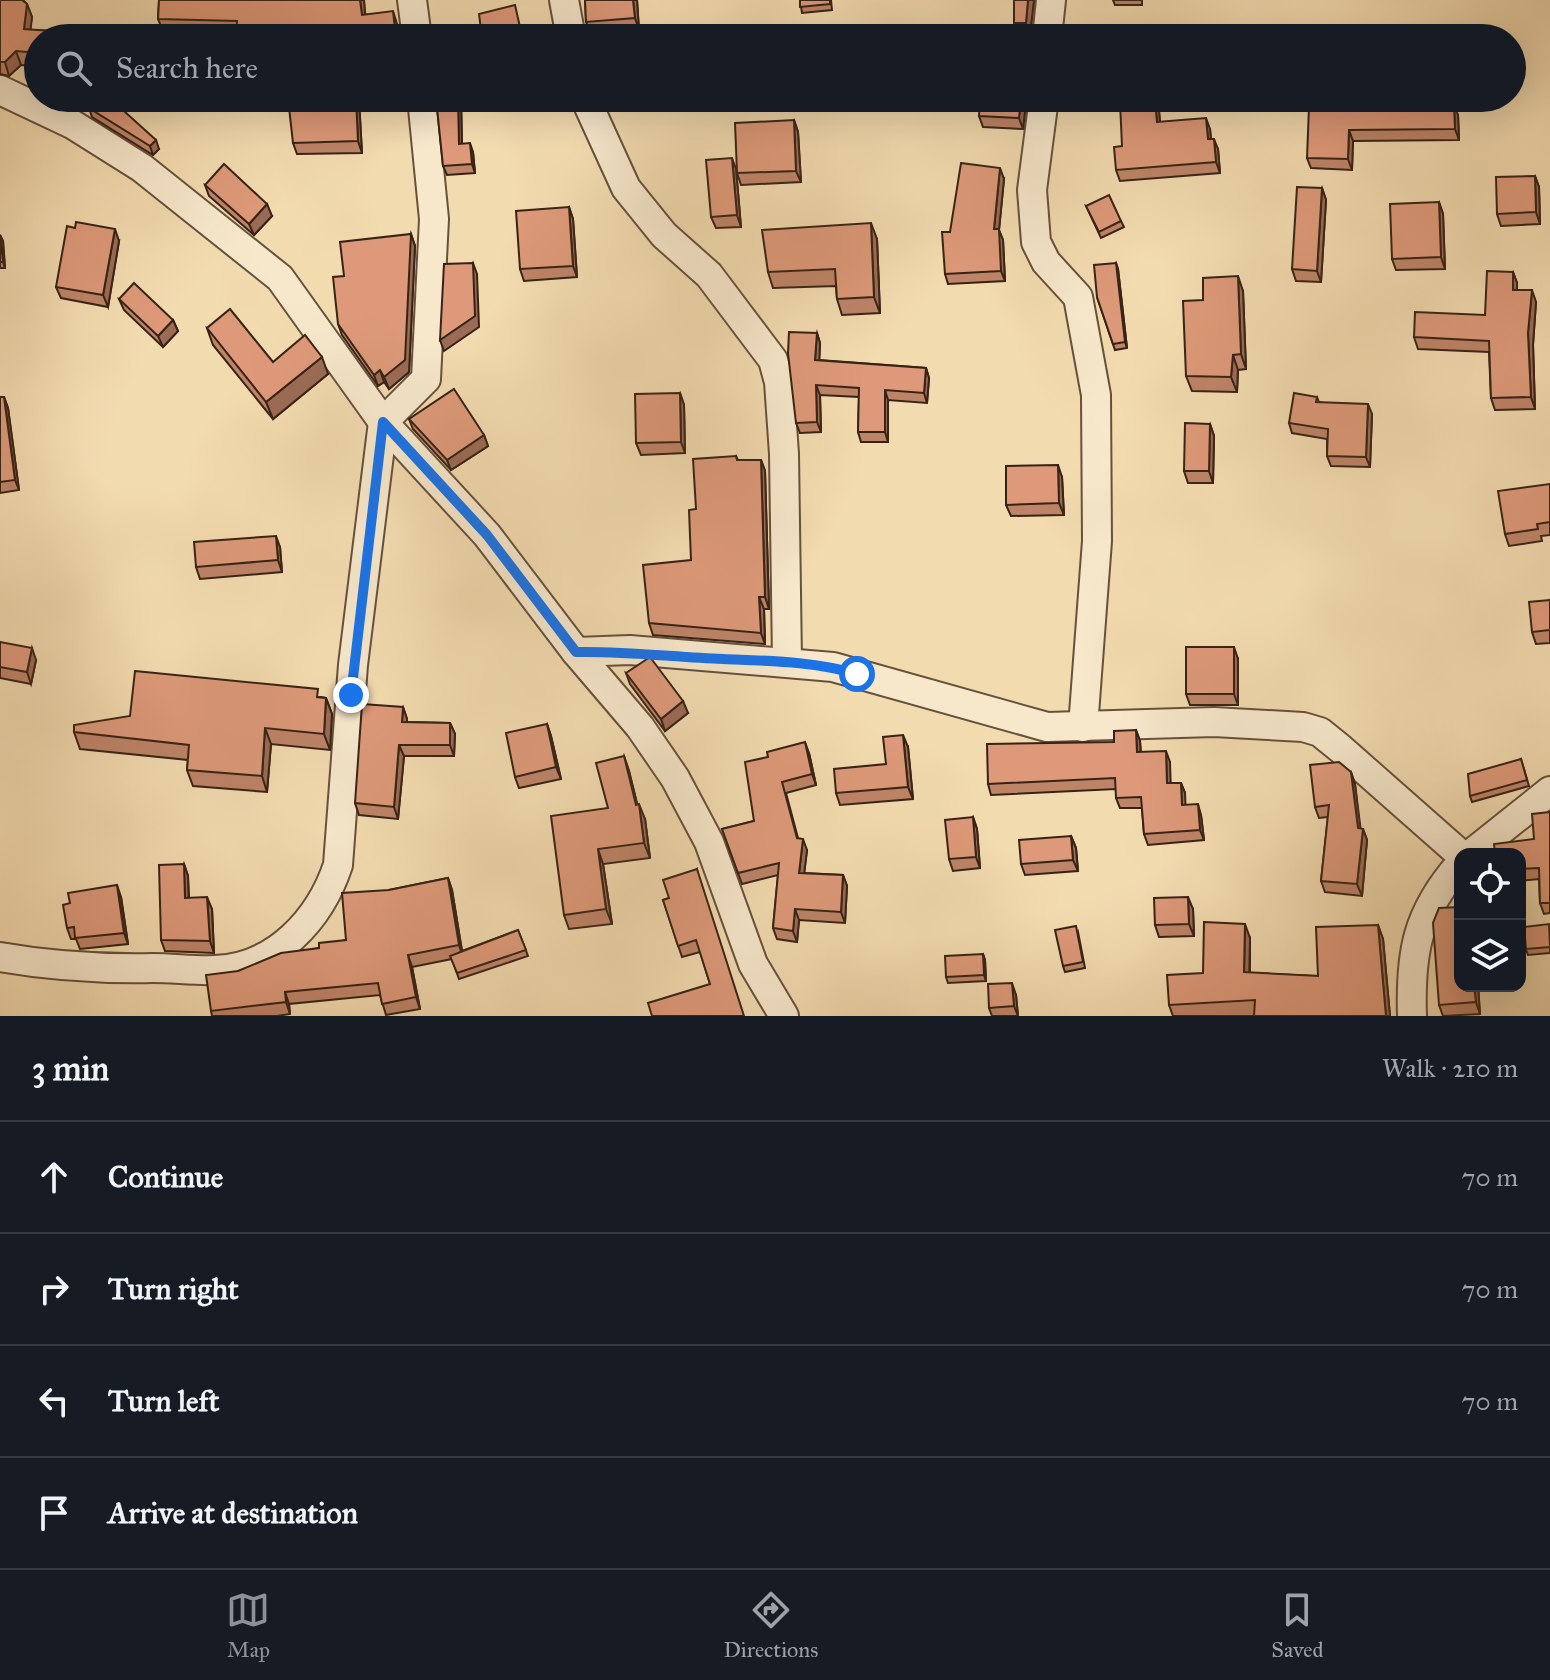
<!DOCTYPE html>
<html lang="en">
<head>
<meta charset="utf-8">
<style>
  body { margin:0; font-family:"IM FELL Great Primer",serif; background:#20242c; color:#f1f3f6 }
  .controls { position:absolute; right:24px; bottom:24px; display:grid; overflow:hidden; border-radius:16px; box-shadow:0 8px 32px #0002 }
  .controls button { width:72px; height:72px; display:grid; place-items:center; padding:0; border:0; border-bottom:2px solid #363941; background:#171b24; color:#f1f3f6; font:40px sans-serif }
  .stop { position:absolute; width:24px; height:24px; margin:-18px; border:6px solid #1a73e8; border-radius:50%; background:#fff }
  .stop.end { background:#1a73e8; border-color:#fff; box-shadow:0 2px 8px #0008 }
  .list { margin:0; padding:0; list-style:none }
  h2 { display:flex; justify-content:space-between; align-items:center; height:104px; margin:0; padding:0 32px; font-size:34px }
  h2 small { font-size:26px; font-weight:400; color:#9ea1a6 }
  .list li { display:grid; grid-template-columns:52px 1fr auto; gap:24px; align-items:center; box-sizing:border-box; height:112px; padding:0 32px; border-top:2px solid #363941 }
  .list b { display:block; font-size:30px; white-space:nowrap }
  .list em { font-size:26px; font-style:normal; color:#9ea1a6 }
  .icon { flex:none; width:44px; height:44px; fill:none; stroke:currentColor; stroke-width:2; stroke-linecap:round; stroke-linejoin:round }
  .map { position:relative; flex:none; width:1550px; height:1016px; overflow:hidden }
  .search { position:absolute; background:#171b24; box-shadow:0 8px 32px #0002; left:24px; right:24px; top:24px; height:88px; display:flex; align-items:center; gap:20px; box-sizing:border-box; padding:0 28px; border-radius:44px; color:#9ea1a6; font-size:30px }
  .sheet { height:552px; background:#171b24 }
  nav { display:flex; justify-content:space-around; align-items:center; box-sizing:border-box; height:112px; border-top:2px solid #363941; background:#171b24; font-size:22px; color:#9ea1a6 }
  nav a { display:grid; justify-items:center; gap:4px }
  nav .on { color:#8c9099 }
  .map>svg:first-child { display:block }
</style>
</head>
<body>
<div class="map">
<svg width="1550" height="1016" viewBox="0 0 1550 1016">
  <rect width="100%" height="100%" fill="#f3dbb0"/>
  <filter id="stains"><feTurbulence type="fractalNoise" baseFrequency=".0025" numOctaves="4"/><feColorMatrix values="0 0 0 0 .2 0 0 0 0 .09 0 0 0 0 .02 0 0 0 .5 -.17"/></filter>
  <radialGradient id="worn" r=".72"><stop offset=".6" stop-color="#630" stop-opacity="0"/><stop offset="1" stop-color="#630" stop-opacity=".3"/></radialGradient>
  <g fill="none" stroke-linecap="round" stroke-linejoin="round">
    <defs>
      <g id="street">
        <path d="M 412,0 L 417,38"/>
        <path d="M 564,0 L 571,38"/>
        <path d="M 1047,38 L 1051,0"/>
        <path d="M 0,90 L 72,124 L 142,168 L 280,278 L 383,422 L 487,535 L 576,652 L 640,727 L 675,778 L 709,842 L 753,964 L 784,1016"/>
        <path d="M 585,98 L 626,188 L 664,235 L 709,275 L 773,360 L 779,382 L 784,454 L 787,661"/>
        <path d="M 1044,98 L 1032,190 L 1036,242 L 1046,262 L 1078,297 L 1096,395 L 1097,541 L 1083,727"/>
        <path d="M 576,652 L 630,650 L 833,667 L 1047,727 L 1214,722 L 1303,727 L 1320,732 L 1341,749 L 1460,854"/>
        <path d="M 1471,854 L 1550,791"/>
        <path d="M 0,957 C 51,966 101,969 153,968 C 174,968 195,971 215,970 C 276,968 320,919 338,865 L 353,665 L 383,422 L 426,379 L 434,219 L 422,98"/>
        <path d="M 1412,1016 C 1410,952 1417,913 1460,864"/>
      </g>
    </defs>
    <!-- street casing -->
    <use href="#street" stroke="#66513c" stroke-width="32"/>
    <!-- street -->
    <use href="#street" stroke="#f7e8cc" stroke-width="28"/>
  </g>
  <!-- wall -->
  <g fill="#be8468" stroke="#372316" stroke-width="2">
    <path d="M 0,0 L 23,0 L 27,4 L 32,17 L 30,30 L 52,31 L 54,38 L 38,38 L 38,66 L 21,65 L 9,76 L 0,74 Z"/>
    <path d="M 159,0 L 364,0 L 365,14 L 397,24 L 236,33 L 163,31 L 158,19 Z"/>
    <path d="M 585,0 L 637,0 L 639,30 L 591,34 L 586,22 Z"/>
    <path d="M 800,0 L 831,0 L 832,10 L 802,13 Z"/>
    <path d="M 1014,0 L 1034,0 L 1030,34 L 1019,35 L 1014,23 Z"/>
    <path d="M 1113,0 L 1142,0 L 1142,5 L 1115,5 Z"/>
    <path d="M 123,98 L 119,107 L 159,149 L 153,155 L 92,117 L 89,108 Z"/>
    <path d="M 436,98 L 461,98 L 462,143 L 473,152 L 475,173 L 447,175 L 443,166 Z"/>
    <path d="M 359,100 L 362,153 L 297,154 L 293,143 Z"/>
    <path d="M 1155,100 L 1159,111 L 1160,122 L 1210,129 L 1211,139 L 1218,149 L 1220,173 L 1120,181 L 1116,170 L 1122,146 Z"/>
    <path d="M 1026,102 L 1023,129 L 983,127 L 979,116 Z"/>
    <path d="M 1432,104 L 1458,115 L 1459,140 L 1353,141 L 1352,170 L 1311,168 L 1307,158 L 1378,109 Z"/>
    <path d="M 794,120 L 798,132 L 801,182 L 741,185 L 737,173 Z"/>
    <path d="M 736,169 L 741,227 L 716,228 L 711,217 Z"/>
    <path d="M 1535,176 L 1539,187 L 1540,224 L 1501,226 L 1497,214 Z"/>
    <path d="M 1004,179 L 999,230 L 1003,240 L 1005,281 L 948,284 L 945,274 L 950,232 Z"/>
    <path d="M 205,185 L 272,216 L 254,235 L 209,196 Z"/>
    <path d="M 1322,188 L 1326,200 L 1321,282 L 1296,281 L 1292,269 Z"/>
    <path d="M 1439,202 L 1443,214 L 1445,269 L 1396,270 L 1392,259 Z"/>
    <path d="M 1086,206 L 1121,221 L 1124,227 L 1101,238 Z"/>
    <path d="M 569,207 L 573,219 L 577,277 L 524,281 L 520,269 Z"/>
    <path d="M 411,234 L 415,246 L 409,372 L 389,389 L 384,382 L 378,386 L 342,335 L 338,324 L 344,276 Z"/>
    <path d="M 0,235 L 3,241 L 5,268 L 0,268 Z"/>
    <path d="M 877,239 L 880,313 L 842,315 L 837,299 L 836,286 L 773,288 L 768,272 Z"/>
    <path d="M 119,241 L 108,307 L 61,298 L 56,287 Z"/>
    <path d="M 1116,263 L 1118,269 L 1127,348 L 1115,350 L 1097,297 Z"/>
    <path d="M 1513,272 L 1517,283 L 1517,290 L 1536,302 L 1533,345 L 1535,409 L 1495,410 L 1491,398 L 1489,352 L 1418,349 L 1414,337 L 1485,315 Z"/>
    <path d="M 1243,291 L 1246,369 L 1238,370 L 1237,392 L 1192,391 L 1186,376 L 1203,300 Z"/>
    <path d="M 119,299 L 173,320 L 178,331 L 163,347 L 124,310 Z"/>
    <path d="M 207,328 L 273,362 L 328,374 L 273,419 L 213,345 Z"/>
    <path d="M 817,333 L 820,343 L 819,360 L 926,368 L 929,378 L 927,403 L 888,400 L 888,442 L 861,442 L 858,432 L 859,397 L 820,395 L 821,432 L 800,433 L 796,423 Z"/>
    <path d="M 680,393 L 684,405 L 685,453 L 641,455 L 636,443 Z"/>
    <path d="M 0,397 L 4,397 L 8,408 L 19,490 L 0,493 Z"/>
    <path d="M 1317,397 L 1319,402 L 1372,414 L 1370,467 L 1331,466 L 1327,456 L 1327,439 L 1292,433 L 1289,423 Z"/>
    <path d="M 409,419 L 484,435 L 488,446 L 451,470 L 413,429 Z"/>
    <path d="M 1210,424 L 1214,436 L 1213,483 L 1188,483 L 1184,471 Z"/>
    <path d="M 736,456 L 738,460 L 761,460 L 765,471 L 769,609 L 764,609 L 765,644 L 653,635 L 649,623 L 691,560 L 696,509 Z"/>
    <path d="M 1062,477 L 1064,515 L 1011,516 L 1006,505 Z"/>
    <path d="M 1550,484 L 1550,535 L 1541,536 L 1542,541 L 1509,546 L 1505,534 Z"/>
    <path d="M 280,547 L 282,572 L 200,579 L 196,567 Z"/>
    <path d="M 1550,600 L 1550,643 L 1536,644 L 1532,632 Z"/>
    <path d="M 0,642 L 36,660 L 31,684 L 0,678 Z"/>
    <path d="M 1238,659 L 1238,705 L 1190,705 L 1186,694 Z"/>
    <path d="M 626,673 L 688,713 L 665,731 L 630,684 Z"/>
    <path d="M 321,697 L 326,698 L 332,714 L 330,750 L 271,744 L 267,792 L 193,786 L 187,770 L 188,760 L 80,749 L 74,732 Z"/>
    <path d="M 403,707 L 407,719 L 407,722 L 450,723 L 455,734 L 454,756 L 404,756 L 398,819 L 359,815 L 355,803 Z"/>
    <path d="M 547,724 L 551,736 L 561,779 L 519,788 L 515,777 Z"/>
    <path d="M 1136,730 L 1140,741 L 1141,752 L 1170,762 L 1170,783 L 1181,783 L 1185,793 L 1185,805 L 1201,815 L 1204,840 L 1148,845 L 1144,834 L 1142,808 L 1120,808 L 1116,798 L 1116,789 L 991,795 L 988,784 L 1114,742 Z"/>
    <path d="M 908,747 L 913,799 L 840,805 L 836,793 L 886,764 Z"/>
    <path d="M 809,753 L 816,785 L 786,793 L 798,838 L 807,850 L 804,873 L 843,875 L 847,886 L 845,923 L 799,920 L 797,942 L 777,939 L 773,928 L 778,875 L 742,884 L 722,829 L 754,821 L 768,757 Z"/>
    <path d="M 624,756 L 629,771 L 637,804 L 645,819 L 650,858 L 603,864 L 612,924 L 569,929 L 564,915 L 608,808 Z"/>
    <path d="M 1521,759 L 1529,786 L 1472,802 L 1470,796 Z"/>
    <path d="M 1351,772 L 1355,784 L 1360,829 L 1363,829 L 1367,840 L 1362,896 L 1325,892 L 1321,881 L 1328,817 L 1319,818 L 1315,807 Z"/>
    <path d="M 1550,812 L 1550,913 L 1544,914 L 1540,903 L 1539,879 L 1520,881 L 1520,854 L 1534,839 Z"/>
    <path d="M 973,817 L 977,829 L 980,868 L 953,871 L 949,859 Z"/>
    <path d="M 1071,836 L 1076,848 L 1078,871 L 1025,875 L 1021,864 Z"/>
    <path d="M 184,864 L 188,876 L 189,898 L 212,909 L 214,953 L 165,951 L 161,940 Z"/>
    <path d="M 697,869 L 710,984 L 700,952 L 682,957 L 663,900 L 669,898 Z"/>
    <path d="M 448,878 L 452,890 L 462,951 L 518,930 L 528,956 L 459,979 L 452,959 L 412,967 L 420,1009 L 386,1015 L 380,995 L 289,1004 L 290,1014 L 277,1016 L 212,1016 L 211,1011 L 238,971 L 346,940 L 389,890 Z"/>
    <path d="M 121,897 L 128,944 L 80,949 L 76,939 L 71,939 L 67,928 L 70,903 Z"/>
    <path d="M 1193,909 L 1194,936 L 1159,937 L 1155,925 Z"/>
    <path d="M 1378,925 L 1383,939 L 1390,1016 L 1173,1016 L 1169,1005 L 1203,973 L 1250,938 L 1250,973 L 1318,976 Z"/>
    <path d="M 1550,927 L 1550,953 L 1528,955 L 1526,949 Z"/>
    <path d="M 1078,932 L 1085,968 L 1065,972 L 1063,966 Z"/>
    <path d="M 983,954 L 985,960 L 986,981 L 948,983 L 946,977 Z"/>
    <path d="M 1460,986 L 1478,986 L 1480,1014 L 1443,1016 L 1439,1005 Z"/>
    <path d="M 1016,995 L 1018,1016 L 992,1016 L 989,1008 Z"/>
  </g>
  <!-- shaded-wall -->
  <g fill="#9b6b55" stroke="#372316" stroke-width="2">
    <path d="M 360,0 L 364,0 L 366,27 L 362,15 Z"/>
    <path d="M 633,0 L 637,0 L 639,30 L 635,18 Z"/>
    <path d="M 1028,0 L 1034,0 L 1030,34 L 1026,23 Z"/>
    <path d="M 27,4 L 32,17 L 29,42 L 24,29 Z"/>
    <path d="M 393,11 L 397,24 L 399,38 L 396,38 Z"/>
    <path d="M 16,51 L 21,65 L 9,76 L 5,62 Z"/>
    <path d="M 116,98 L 123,98 L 117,111 L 114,102 Z"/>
    <path d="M 356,98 L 358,98 L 359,100 L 362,153 L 358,141 Z"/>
    <path d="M 458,98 L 461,98 L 462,153 L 459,144 Z"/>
    <path d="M 1021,98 L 1025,98 L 1026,102 L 1023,129 L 1019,118 Z"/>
    <path d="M 1427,98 L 1432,98 L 1431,115 L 1427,104 Z"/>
    <path d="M 1155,100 L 1159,111 L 1161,133 L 1157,122 Z"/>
    <path d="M 1454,104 L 1458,115 L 1459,140 L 1455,129 Z"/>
    <path d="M 1206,118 L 1210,129 L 1212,150 L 1208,139 Z"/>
    <path d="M 794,120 L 798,132 L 801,182 L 796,171 Z"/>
    <path d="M 1349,130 L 1353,141 L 1352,170 L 1348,159 Z"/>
    <path d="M 1214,139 L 1218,149 L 1220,173 L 1216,162 Z"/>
    <path d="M 156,140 L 159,149 L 153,155 L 150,146 Z"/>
    <path d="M 470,143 L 473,152 L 475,173 L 472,164 Z"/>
    <path d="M 732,158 L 736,169 L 741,227 L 737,215 Z"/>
    <path d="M 1000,168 L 1004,179 L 999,230 L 1003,240 L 1005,281 L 1001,271 L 994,229 Z"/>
    <path d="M 1535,176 L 1539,187 L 1540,224 L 1536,212 Z"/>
    <path d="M 1322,188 L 1326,200 L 1321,282 L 1317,271 Z"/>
    <path d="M 1439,202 L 1443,214 L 1445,269 L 1441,257 Z"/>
    <path d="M 267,204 L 272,216 L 254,235 L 249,224 Z"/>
    <path d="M 569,207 L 573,219 L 577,277 L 573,266 Z"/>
    <path d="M 871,223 L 877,239 L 880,313 L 874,297 Z"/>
    <path d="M 115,229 L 119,241 L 108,307 L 103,295 Z"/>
    <path d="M 411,234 L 415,246 L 409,372 L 389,389 L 384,377 Z"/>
    <path d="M 0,235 L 3,241 L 5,268 L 3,262 Z"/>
    <path d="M 473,263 L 477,274 L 479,327 L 444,351 L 440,340 Z"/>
    <path d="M 1116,263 L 1118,269 L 1127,348 L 1125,342 Z"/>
    <path d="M 1513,272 L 1517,283 L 1517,302 L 1513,290 Z"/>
    <path d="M 1238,276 L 1243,291 L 1246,369 L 1241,354 Z"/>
    <path d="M 1532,290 L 1536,302 L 1533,345 L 1535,409 L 1531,397 L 1528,333 Z"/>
    <path d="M 173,320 L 178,331 L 163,347 L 158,336 Z"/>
    <path d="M 817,333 L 820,343 L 819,370 L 815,360 Z"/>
    <path d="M 1233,355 L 1238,370 L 1237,392 L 1231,377 Z"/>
    <path d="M 322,357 L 328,374 L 273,419 L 266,402 Z"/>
    <path d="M 926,368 L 929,378 L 927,403 L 924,393 Z"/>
    <path d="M 380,370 L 384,382 L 378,386 L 374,375 Z"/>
    <path d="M 816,385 L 820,395 L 821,432 L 817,422 Z"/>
    <path d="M 885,390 L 888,400 L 888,442 L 885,432 Z"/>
    <path d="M 680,393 L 684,405 L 685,453 L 681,442 Z"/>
    <path d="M 4,397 L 8,408 L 19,490 L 15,480 Z"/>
    <path d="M 1368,404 L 1372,414 L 1370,467 L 1366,457 Z"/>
    <path d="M 1210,424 L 1214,436 L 1213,483 L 1209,471 Z"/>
    <path d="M 484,435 L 488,446 L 451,470 L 447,460 Z"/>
    <path d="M 761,460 L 765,471 L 769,609 L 765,597 Z"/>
    <path d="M 1058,465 L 1062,477 L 1064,515 L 1059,503 Z"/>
    <path d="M 276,536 L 280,547 L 282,572 L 278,560 Z"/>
    <path d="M 759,597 L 764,609 L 765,644 L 761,633 Z"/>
    <path d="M 1234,647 L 1238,659 L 1238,705 L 1234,694 Z"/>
    <path d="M 32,648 L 36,660 L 31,684 L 27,672 Z"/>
    <path d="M 326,698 L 332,714 L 330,750 L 324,734 Z"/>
    <path d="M 683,701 L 688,713 L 665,731 L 661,719 Z"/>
    <path d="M 403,707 L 407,719 L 406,734 L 402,722 Z"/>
    <path d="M 450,723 L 455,734 L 454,756 L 450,745 Z"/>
    <path d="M 547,724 L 551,736 L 561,779 L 556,767 Z"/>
    <path d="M 265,728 L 271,744 L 267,792 L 262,776 Z"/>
    <path d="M 1136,730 L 1140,741 L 1141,763 L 1137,752 Z"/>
    <path d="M 903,735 L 908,747 L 913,799 L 908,787 Z"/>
    <path d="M 805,742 L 809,753 L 816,785 L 812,774 Z"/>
    <path d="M 399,745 L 404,756 L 398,819 L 394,807 Z"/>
    <path d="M 1166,751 L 1170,762 L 1171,794 L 1167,783 Z"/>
    <path d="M 624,756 L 629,771 L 641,819 L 636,805 Z"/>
    <path d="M 1351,772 L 1355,784 L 1362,840 L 1358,828 Z"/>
    <path d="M 1181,783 L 1185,793 L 1186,816 L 1182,805 Z"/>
    <path d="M 639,804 L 645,819 L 650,858 L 644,843 Z"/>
    <path d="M 1198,804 L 1201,815 L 1204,840 L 1200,830 Z"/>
    <path d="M 973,817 L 977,829 L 980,868 L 976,857 Z"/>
    <path d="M 1363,829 L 1367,840 L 1362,896 L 1357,884 Z"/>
    <path d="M 1071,836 L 1076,848 L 1078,871 L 1073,860 Z"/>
    <path d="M 803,839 L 807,850 L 803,884 L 799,873 Z"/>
    <path d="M 598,849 L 603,864 L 612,924 L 606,909 Z"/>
    <path d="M 184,864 L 188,876 L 189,910 L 185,898 Z"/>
    <path d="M 843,875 L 847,886 L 845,923 L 841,912 Z"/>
    <path d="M 448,878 L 452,890 L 463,957 L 459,945 Z"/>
    <path d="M 117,885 L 121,897 L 128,944 L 124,933 Z"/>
    <path d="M 207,897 L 212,909 L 214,953 L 210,941 Z"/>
    <path d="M 1188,897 L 1193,909 L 1194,936 L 1189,924 Z"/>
    <path d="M 795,909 L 799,920 L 797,942 L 793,931 Z"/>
    <path d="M 1245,924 L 1250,938 L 1249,987 L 1244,972 Z"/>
    <path d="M 1378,925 L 1383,939 L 1390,1016 L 1386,1016 Z"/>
    <path d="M 983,954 L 985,960 L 986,981 L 984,975 Z"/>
    <path d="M 408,955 L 412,967 L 420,1009 L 416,997 Z"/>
    <path d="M 1012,983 L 1016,995 L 1018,1016 L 1014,1006 Z"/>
    <path d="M 1474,986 L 1478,986 L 1480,1014 L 1476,1002 Z"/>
    <path d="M 285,992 L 289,1004 L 290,1014 L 286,1002 Z"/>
  </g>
  <!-- building -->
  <g fill="#dd9979" stroke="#372316" stroke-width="2">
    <path d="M 0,0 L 22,0 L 27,4 L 24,29 L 52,31 L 51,38 L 38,38 L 38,53 L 16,51 L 5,62 L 0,62 Z"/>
    <path d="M 159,0 L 360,0 L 362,15 L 393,11 L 396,38 L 236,38 L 237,21 L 158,19 Z"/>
    <path d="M 585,0 L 633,0 L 635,18 L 586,22 Z"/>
    <path d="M 800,0 L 830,0 L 830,4 L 800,7 Z"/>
    <path d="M 1014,0 L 1028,0 L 1026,23 L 1014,23 Z"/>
    <path d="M 515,5 L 522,36 L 538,35 L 539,38 L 482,38 L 479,14 Z"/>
    <path d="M 817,29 L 817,38 L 742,38 L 742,33 Z"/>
    <path d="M 1079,31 L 1113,32 L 1113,38 L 1079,38 Z"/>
    <path d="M 1383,36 L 1405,38 L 1383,38 Z"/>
    <path d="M 93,98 L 116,98 L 114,102 L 156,140 L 150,146 L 89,108 Z"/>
    <path d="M 288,98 L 356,98 L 358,141 L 293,143 Z"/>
    <path d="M 436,98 L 458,98 L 459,144 L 470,143 L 472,164 L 443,166 Z"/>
    <path d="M 980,98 L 1021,98 L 1019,118 L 979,116 Z"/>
    <path d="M 1379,98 L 1427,98 L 1427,104 L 1454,104 L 1455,129 L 1349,130 L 1348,159 L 1307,158 L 1309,107 L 1378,109 Z"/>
    <path d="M 1155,100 L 1157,122 L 1206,118 L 1208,139 L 1214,139 L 1216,162 L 1116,170 L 1114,147 L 1122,146 L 1120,102 Z"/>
    <path d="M 794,120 L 796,171 L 737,173 L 735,123 Z"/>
    <path d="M 732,158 L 737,215 L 711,217 L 706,160 Z"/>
    <path d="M 961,163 L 1000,168 L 994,229 L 999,229 L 1001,271 L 945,274 L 942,232 L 950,232 Z"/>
    <path d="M 224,164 L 267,204 L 249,224 L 205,185 Z"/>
    <path d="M 1535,176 L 1536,212 L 1497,214 L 1496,177 Z"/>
    <path d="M 1297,187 L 1322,188 L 1317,271 L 1292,269 Z"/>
    <path d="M 1109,195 L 1121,221 L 1099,232 L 1086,206 Z"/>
    <path d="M 1439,202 L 1441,257 L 1392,259 L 1390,204 Z"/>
    <path d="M 569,207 L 573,266 L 520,269 L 516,211 Z"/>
    <path d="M 76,222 L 115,229 L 103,295 L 56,287 L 67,226 L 75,228 Z"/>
    <path d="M 871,223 L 874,297 L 837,299 L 835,269 L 768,272 L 762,230 Z"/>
    <path d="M 411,234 L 405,360 L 384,377 L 380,370 L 374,375 L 338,324 L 333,277 L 344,276 L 340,242 Z"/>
    <path d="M 0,235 L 3,262 L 0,262 Z"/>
    <path d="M 473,263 L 475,316 L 440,340 L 444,264 Z"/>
    <path d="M 1116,263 L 1125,342 L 1113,344 L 1097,297 L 1094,265 Z"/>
    <path d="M 1487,271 L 1513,272 L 1513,290 L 1532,290 L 1528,333 L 1531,397 L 1491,398 L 1489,341 L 1414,337 L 1415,312 L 1485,315 Z"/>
    <path d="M 1238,276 L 1241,354 L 1233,355 L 1231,377 L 1186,376 L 1183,301 L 1203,300 L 1203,278 Z"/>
    <path d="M 134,283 L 173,320 L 158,336 L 119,299 Z"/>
    <path d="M 230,309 L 273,362 L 305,335 L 322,357 L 266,402 L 207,328 Z"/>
    <path d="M 789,332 L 817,333 L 815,360 L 926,368 L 924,393 L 885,390 L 885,432 L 858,432 L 859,388 L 816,385 L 817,422 L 796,423 L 788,353 Z"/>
    <path d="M 454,389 L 484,435 L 447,460 L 409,419 Z"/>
    <path d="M 680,393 L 681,442 L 636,443 L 635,394 Z"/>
    <path d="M 1294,393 L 1317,397 L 1316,402 L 1368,404 L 1366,457 L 1327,456 L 1328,429 L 1289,423 Z"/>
    <path d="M 0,397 L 4,397 L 15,480 L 0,482 Z"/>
    <path d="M 1185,423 L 1210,424 L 1209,471 L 1184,471 Z"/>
    <path d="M 736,456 L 737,460 L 761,460 L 765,597 L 759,597 L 761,633 L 649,623 L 643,565 L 691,560 L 689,510 L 696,509 L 693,459 Z"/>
    <path d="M 1058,465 L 1059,503 L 1006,505 L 1006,466 Z"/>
    <path d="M 1550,484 L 1550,522 L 1537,524 L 1538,529 L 1505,534 L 1498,491 Z"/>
    <path d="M 276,536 L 278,560 L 196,567 L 194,542 Z"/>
    <path d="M 1550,600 L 1550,630 L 1532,632 L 1529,602 Z"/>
    <path d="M 0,642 L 32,648 L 27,672 L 0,667 Z"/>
    <rect x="1186" y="647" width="48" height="47"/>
    <path d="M 650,657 L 683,701 L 661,719 L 626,673 Z"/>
    <path d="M 135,671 L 318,689 L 317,697 L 326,698 L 324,734 L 265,728 L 262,776 L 187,770 L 189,745 L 74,732 L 74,725 L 130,716 Z"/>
    <path d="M 362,704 L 403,707 L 402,722 L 450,723 L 450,745 L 399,745 L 394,807 L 355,803 Z"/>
    <path d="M 547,724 L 556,767 L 515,777 L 506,733 Z"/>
    <path d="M 1136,730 L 1137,752 L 1166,751 L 1167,783 L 1181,783 L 1182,805 L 1198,804 L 1200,830 L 1144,834 L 1141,797 L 1116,798 L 1115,778 L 988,784 L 987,744 L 1114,742 L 1114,731 Z"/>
    <path d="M 903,735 L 908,787 L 836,793 L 834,769 L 886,764 L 883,737 Z"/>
    <path d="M 805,742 L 812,774 L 782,782 L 797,838 L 803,839 L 799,873 L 843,875 L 841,912 L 795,909 L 793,931 L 773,928 L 779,863 L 738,873 L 722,829 L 754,821 L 745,762 L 768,757 L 767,752 Z"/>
    <path d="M 624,756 L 636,805 L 639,804 L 644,843 L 598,849 L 606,909 L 564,915 L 551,816 L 608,808 L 596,763 Z"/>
    <path d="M 1521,759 L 1527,780 L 1470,796 L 1468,774 Z"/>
    <path d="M 1339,762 L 1351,772 L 1358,828 L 1363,829 L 1357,884 L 1321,881 L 1329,805 L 1315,807 L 1310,765 Z"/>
    <path d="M 1550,812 L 1550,903 L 1540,903 L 1539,868 L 1520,869 L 1520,854 L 1495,854 L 1494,844 L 1534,839 L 1532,814 Z"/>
    <path d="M 973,817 L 976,857 L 949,859 L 945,820 Z"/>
    <path d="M 1071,836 L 1073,860 L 1021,864 L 1019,840 Z"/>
    <path d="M 184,864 L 185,898 L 207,897 L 210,941 L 161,940 L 159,865 Z"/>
    <path d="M 697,869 L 744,1016 L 652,1016 L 648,1003 L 710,984 L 696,940 L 678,946 L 663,900 L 669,898 L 663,880 Z"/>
    <path d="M 448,878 L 459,945 L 408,955 L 416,997 L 382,1004 L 378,983 L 285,992 L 286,1002 L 211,1011 L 206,975 L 238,971 L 281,953 L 319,948 L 319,943 L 346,940 L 342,893 L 389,890 Z"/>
    <path d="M 117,885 L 124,933 L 75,938 L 74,927 L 67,928 L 63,905 L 70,903 L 68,893 Z"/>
    <path d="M 1188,897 L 1189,924 L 1155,925 L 1154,898 Z"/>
    <path d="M 1460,907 L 1460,986 L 1474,986 L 1476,1002 L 1439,1005 L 1433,923 L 1439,908 Z"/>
    <path d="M 1204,922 L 1245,924 L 1244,972 L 1318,976 L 1316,927 L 1378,925 L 1386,1016 L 1254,1016 L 1255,1000 L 1169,1005 L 1167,975 L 1203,973 Z"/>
    <path d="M 1549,924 L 1550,947 L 1526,949 L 1524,927 Z"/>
    <path d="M 1076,926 L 1083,962 L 1063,966 L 1055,930 Z"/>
    <path d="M 518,930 L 526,950 L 457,973 L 450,956 Z"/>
    <path d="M 983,954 L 984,975 L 946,977 L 945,956 Z"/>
    <path d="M 1012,983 L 1014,1006 L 989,1008 L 988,984 Z"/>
  </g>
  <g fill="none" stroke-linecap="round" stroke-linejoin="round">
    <!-- route -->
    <path stroke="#1a73e8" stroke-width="10" d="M 351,695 L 383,422 L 487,535 L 576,652 C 626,651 673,657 723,659 C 769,661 813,661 857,674"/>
  </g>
  <rect width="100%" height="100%" filter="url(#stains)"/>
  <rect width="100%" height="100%" fill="url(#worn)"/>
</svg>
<div class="controls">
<button><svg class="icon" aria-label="locate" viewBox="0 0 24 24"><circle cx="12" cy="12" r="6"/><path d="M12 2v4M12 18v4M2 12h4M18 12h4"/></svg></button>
<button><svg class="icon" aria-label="layers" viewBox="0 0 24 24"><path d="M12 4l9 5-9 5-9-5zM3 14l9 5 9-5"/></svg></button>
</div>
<div class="stop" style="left:857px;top:674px"></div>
<div class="stop end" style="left:351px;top:695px"></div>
<div class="search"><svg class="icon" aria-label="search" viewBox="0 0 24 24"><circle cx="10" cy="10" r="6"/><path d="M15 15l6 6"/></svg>Search here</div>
</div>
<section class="sheet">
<h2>3 min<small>Walk · 210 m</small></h2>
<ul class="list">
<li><svg class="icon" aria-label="ahead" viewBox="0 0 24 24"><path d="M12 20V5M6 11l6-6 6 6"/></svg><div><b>Continue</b></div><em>70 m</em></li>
<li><svg class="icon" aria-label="right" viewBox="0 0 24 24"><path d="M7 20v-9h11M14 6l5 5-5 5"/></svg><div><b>Turn right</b></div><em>70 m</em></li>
<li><svg class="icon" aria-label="left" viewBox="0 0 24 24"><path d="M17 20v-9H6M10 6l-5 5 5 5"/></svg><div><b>Turn left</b></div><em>70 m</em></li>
<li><svg class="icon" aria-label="arrive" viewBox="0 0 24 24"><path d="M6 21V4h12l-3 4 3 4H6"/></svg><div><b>Arrive at destination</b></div></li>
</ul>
</section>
<nav>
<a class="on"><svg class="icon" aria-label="map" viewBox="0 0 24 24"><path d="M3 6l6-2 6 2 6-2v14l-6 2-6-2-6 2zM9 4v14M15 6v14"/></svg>Map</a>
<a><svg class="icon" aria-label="directions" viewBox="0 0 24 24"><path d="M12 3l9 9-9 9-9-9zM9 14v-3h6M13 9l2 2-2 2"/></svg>Directions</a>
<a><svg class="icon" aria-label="saved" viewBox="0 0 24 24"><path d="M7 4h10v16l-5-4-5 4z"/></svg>Saved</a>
</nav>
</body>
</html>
